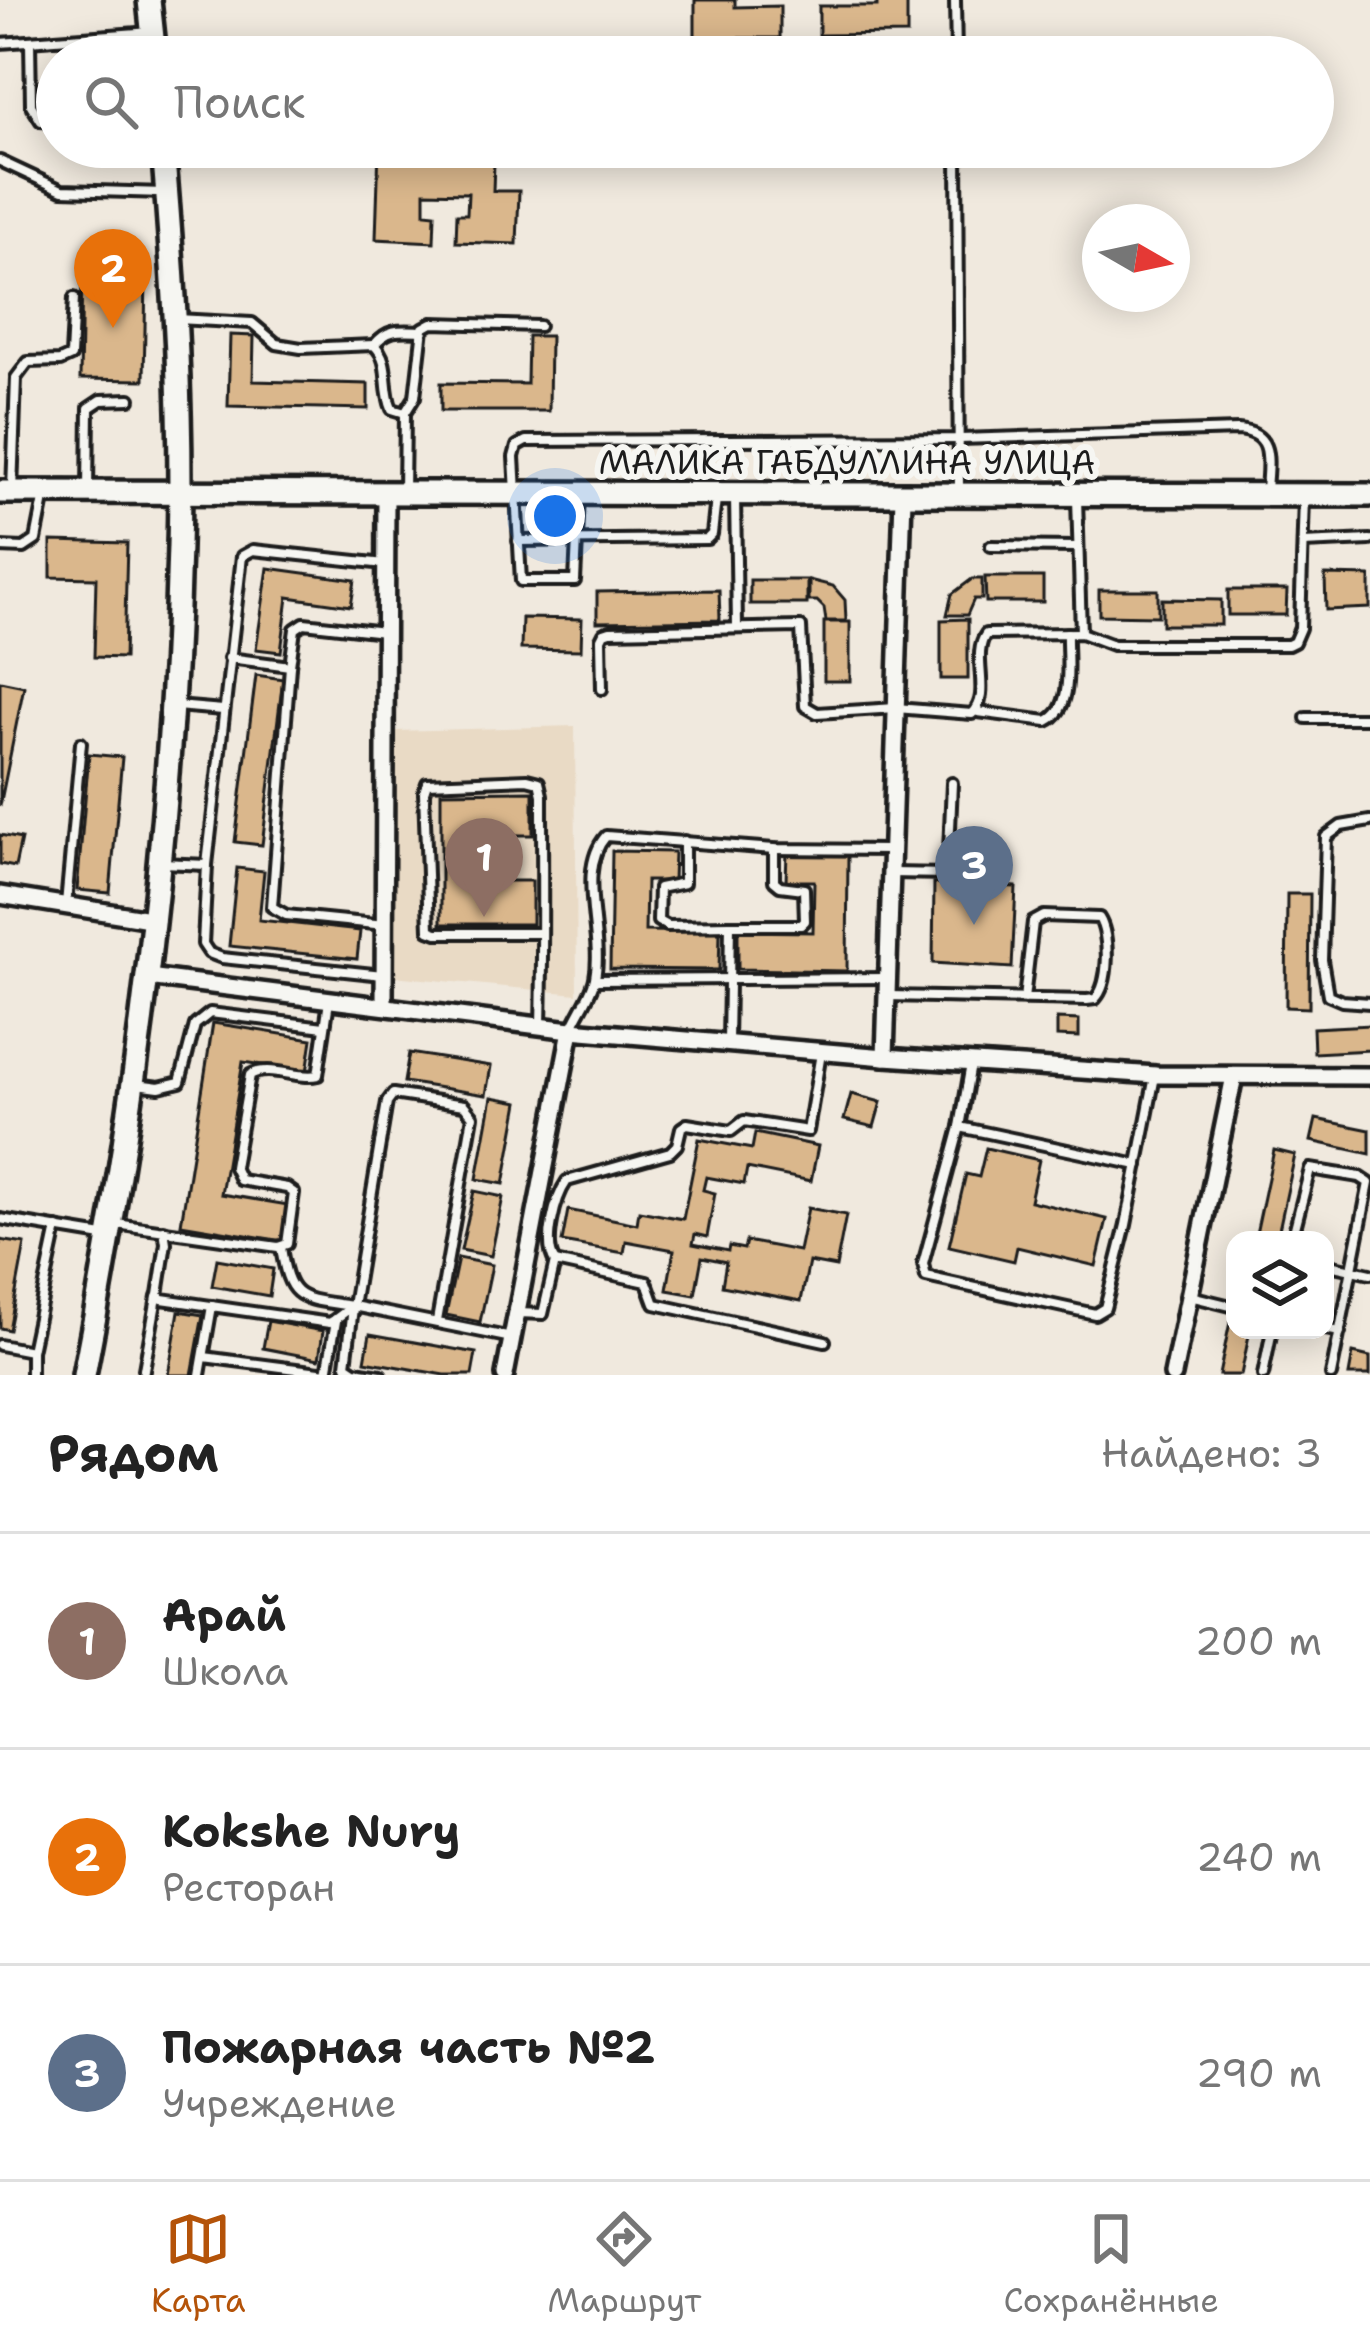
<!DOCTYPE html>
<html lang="ru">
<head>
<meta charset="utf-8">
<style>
  body { margin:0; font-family:"Shantell Sans",sans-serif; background:#f2f2f2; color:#222 }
  .controls { position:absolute; right:36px; bottom:36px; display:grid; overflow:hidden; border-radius:24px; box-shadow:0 6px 30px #0003 }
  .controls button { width:108px; height:108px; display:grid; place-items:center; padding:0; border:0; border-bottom:3px solid #e0e0e0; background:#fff; color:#222; font:60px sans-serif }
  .compass { position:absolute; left:1082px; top:204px; width:108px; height:108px; border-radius:50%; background:#fff; box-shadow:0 6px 30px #0003; rotate:99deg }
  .you { position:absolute; left:555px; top:516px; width:42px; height:42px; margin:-30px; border:9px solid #fff; border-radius:50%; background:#1a73e8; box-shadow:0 0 0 18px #1a73e833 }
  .badge { display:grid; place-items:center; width:78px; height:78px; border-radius:50%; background:#b45309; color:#fff; font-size:39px; font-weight:700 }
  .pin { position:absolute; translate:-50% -99px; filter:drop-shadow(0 3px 6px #0008) }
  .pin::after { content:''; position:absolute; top:63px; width:42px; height:36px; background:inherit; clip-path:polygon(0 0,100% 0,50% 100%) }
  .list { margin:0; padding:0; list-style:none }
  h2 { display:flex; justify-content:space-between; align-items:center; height:156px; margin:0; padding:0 48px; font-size:51px }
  h2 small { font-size:39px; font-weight:400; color:#767676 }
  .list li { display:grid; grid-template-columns:78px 1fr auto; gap:36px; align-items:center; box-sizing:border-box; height:216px; padding:0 48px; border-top:3px solid #e0e0e0 }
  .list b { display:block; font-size:45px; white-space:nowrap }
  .list p { margin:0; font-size:39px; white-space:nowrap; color:#767676 }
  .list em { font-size:39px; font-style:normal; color:#767676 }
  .icon { flex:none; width:66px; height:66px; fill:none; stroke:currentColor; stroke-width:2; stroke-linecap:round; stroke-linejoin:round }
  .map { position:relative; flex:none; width:1370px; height:1375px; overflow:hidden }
  .search { position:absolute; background:#fff; box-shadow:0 6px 30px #0003; left:36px; right:36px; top:36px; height:132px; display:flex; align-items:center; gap:30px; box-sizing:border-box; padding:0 42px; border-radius:66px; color:#767676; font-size:45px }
  .sheet { height:804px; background:#fff }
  nav { display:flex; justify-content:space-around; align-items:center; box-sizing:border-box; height:168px; border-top:3px solid #e0e0e0; background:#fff; font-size:33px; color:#767676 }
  nav a { display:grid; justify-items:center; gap:6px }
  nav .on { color:#b45309 }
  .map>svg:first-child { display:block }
</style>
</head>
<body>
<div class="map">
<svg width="1370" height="1375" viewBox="0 0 1370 1375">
  <rect width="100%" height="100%" fill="#f0e9de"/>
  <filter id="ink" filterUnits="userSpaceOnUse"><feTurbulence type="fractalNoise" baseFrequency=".00833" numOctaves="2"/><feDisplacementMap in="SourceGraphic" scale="24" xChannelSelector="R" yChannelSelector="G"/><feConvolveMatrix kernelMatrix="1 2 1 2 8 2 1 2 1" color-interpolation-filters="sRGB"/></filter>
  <g filter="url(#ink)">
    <!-- built -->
    <path fill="#e9dac5" d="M 575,726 L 577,994 L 393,976 L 395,731 Z"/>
    <!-- building -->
    <g fill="#dab78c" stroke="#1c1c1c" stroke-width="3">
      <path d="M 695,0 L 735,0 L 735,7 L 780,6 L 780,38 L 695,38 Z"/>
      <path d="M 877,0 L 907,0 L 907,34 L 819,35 L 819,6 L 877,6 Z"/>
      <path d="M 379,147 L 430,147 L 429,153 L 470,155 L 470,147 L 520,147 L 520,163 L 494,162 L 493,191 L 519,191 L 517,244 L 456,242 L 457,214 L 467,214 L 468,193 L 425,192 L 425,213 L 435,214 L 434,242 L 376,239 Z"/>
      <path d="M 82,276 L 146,277 L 144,380 L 80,379 Z"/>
      <path d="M 230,335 L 254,336 L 253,381 L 368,384 L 368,409 L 228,406 Z"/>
      <path d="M 528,336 L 550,336 L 549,411 L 441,411 L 441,383 L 527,384 Z"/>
      <path d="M 51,541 L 127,543 L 124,658 L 94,657 L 96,578 L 51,577 Z"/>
      <path d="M 268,568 L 355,580 L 351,606 L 288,597 L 281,652 L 256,649 Z"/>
      <path d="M 1325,575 L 1370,576 L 1370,608 L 1326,610 Z"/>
      <path d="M 985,577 L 1043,577 L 1043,602 L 986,602 Z"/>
      <path d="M 972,579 L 982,579 L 982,599 L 974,599 L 967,615 L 947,615 L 952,594 Z"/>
      <rect x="750" y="580" width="57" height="24"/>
      <path d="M 809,580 L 833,586 L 845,600 L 846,621 L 826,621 L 824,608 L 817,601 L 809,601 Z"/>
      <path d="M 719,590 L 720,620 L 597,622 L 597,592 Z"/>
      <path d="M 1099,590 L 1158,590 L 1158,616 L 1099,615 Z"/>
      <path d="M 1228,590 L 1287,590 L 1286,615 L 1228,615 Z"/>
      <path d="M 1162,599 L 1221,600 L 1221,625 L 1162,625 Z"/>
      <path d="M 522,618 L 582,619 L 581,650 L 521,649 Z"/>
      <path d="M 968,619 L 968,679 L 941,679 L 941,620 Z"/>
      <rect x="824" y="622" width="26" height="59"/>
      <path d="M 256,675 L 283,679 L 262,845 L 235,842 Z"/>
      <path d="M 0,681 L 24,686 L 0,806 Z"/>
      <path d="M 89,754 L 122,757 L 110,893 L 77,890 Z"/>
      <path d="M 533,791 L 533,835 L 496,835 L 496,881 L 532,881 L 532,924 L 441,924 L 441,792 Z"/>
      <path d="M 0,835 L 21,839 L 15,867 L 0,864 Z"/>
      <path d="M 612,851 L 674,852 L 673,881 L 646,881 L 645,931 L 720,932 L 719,970 L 610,969 Z"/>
      <path d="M 787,852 L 848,853 L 847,971 L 738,969 L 738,931 L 813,932 L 814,881 L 786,881 Z"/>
      <path d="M 237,868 L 264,871 L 259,920 L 360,931 L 357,959 L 229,946 Z"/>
      <path d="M 934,883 L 1016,887 L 1012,968 L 933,963 Z"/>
      <path d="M 1287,894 L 1310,894 L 1309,1008 L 1286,1007 Z"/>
      <path d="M 1057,1019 L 1079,1020 L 1079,1037 L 1057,1036 Z"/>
      <path d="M 213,1023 L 312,1039 L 307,1072 L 243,1062 L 221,1194 L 288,1205 L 282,1241 L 181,1224 Z"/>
      <path d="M 1370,1025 L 1370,1050 L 1314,1053 L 1313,1028 Z"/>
      <path d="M 409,1053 L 491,1066 L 486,1095 L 404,1082 Z"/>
      <path d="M 851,1094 L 881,1102 L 874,1127 L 844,1120 Z"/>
      <path d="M 492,1097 L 519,1102 L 504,1184 L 477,1179 Z"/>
      <path d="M 1316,1119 L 1370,1130 L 1370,1154 L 1311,1141 Z"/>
      <path d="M 755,1133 L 818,1146 L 811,1181 L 747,1168 L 744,1184 L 706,1177 L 703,1190 L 715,1193 L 707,1237 L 695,1234 L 693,1244 L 728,1251 L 729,1246 L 744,1249 L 746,1241 L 799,1251 L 808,1208 L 846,1215 L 836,1267 L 809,1262 L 801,1301 L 722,1286 L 726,1262 L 702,1257 L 695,1295 L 667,1290 L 674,1250 L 626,1241 L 624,1253 L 562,1242 L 568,1210 L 637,1224 L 639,1211 L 683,1219 L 699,1139 L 752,1149 Z"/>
      <path d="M 986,1148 L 1039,1160 L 1030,1201 L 1107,1219 L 1096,1266 L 1017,1247 L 1014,1261 L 949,1246 L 966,1174 L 979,1177 Z"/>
      <path d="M 1274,1150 L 1295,1155 L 1277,1239 L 1256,1234 Z"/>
      <path d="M 474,1191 L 503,1197 L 491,1256 L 461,1250 Z"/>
      <path d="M 0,1240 L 25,1244 L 9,1330 L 0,1328 Z"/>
      <path d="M 458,1258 L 492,1265 L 480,1322 L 446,1315 Z"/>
      <path d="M 217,1259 L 273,1269 L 269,1296 L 212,1286 Z"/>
      <path d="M 179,1311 L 203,1315 L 192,1375 L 168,1375 Z"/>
      <path d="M 268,1321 L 323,1331 L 319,1359 L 263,1348 Z"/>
      <path d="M 1230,1322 L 1235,1323 L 1235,1330 L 1250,1330 L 1241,1375 L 1219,1375 Z"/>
      <path d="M 370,1334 L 476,1353 L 472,1375 L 445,1375 L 365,1361 Z"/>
      <path d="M 1353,1353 L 1370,1357 L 1370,1375 L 1349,1375 Z"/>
    </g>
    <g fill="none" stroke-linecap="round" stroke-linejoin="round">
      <defs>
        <g id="lane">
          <path d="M 955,0 L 956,57"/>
          <path d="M 102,37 L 102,57"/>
          <path d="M 30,41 L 31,105 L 41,121 L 57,123"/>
          <path d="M 0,43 L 152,32"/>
          <path d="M 957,147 L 959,493"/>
          <path d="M 0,161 L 62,190 L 165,193"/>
          <path d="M 177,319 L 252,323 L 277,344 L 301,348 L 374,345 C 392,362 382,387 392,409 L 405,413"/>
          <path d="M 374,345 C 388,328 400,330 421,331"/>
          <path d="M 12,491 L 16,378 L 28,362 L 60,361 L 71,356 L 74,298"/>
          <path d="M 88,491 L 89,408 L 101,400 L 130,399"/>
          <path d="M 404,492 L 405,413 L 415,397 L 423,328 L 432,323 L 539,326"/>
          <path d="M 579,496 L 575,581 L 521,581 L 514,457 L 517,446 L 526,441 L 960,439 L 1238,430 C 1276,433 1267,463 1266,492"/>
          <path d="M 735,496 L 737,626"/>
          <path d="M 1077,498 L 1081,633"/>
          <path d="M 518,541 L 707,539 L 712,534 L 716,499"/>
          <path d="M 1303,543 L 1370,540"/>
          <path d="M 991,546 L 1078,547"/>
          <path d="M 0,547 L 24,548 L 36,540 L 45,494"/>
          <path d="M 229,658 L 290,666 L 295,629 L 304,623 L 384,632"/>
          <path d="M 290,666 L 272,907 L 286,915 L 385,925"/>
          <path d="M 602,689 L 601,639 L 604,633 L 610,631 L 801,627 L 805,706 L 817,713 L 896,708 L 972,714 C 993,695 970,656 986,634 L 1081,633 L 1113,645 L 1288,645 L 1294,642 L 1300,628 L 1304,497"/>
          <path d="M 176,706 L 223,710"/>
          <path d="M 978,712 L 1047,721 C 1075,708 1066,660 1067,633"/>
          <path d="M 1306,718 L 1370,718"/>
          <path d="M 1370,821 L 1341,826 L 1326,837 L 1322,960 L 1328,995 L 1342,1001 L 1370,1003"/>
          <path d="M 684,841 L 684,883 L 659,888 L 658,921 L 667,926 L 730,925"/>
          <path d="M 162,863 L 207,865 L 242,556 L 253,550 L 385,564"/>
          <path d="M 207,865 L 203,944 L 209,953 L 222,958 L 383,975"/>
          <path d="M 892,873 L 948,874 L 952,783"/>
          <path d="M 66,904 L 81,743"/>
          <path d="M 595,980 L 887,978"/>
          <path d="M 888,996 L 1087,1000 L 1095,999 C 1110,984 1110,935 1099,918 L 1044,916 L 1033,922 L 1024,999"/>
          <path d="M 541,1024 C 543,948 542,871 542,795 L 539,782 L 527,779 L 427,783 L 424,792 L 429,930 L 437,933 L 542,933"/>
          <path d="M 571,1030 C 577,1014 592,994 595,978 C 604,934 575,871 606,836 L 774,849 L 889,850"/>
          <path d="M 728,1042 L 730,925 L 801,925 L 805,921 L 804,889 L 780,886 L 774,881 L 774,849"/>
          <path d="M 971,1064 L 960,1127 L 923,1264 L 926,1277 L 1095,1314 L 1105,1308 L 1126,1225 L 1155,1076"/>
          <path d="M 137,1084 L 159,1087 L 180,1082 L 195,1025 L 210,1013 L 324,1027"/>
          <path d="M 960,1127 L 1138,1165"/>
          <path d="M 0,1219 L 103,1236"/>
          <path d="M 116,1224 L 278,1247 L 287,1244 L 294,1193 L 287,1188 L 240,1180 L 234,1167 L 250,1075 C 270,1064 297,1080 318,1075 L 329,1001"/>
          <path d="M 164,1230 L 166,1243 L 158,1295 L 162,1299 L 330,1323 L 353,1306"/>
          <path d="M 1292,1240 L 1310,1169 L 1360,1177 L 1369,1183 L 1331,1375"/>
          <path d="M 281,1247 C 289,1303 301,1298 352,1306"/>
          <path d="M 555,1262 C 543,1245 555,1198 567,1181 L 670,1152 L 677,1145 L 681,1128 L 687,1124 L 731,1131 L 744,1121 L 808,1131 L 821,1053"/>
          <path d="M 1325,1264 L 1370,1274"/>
          <path d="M 1190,1296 L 1235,1307"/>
          <path d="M 353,1308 L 346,1365 L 355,1371 L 381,1375"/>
          <path d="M 518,1313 L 543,1314 L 555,1262 L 647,1282 L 655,1304 L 825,1341"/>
          <path d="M 437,1321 L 473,1116 L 464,1105 L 393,1094 L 387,1102 L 353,1306 L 512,1338"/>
          <path d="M 1325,1329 L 1340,1332"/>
          <path d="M 0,1345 L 31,1351 L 31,1375"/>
          <path d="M 31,1351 L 57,1228"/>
          <path d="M 204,1357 L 327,1373 L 336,1321"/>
          <path d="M 143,1375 L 157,1297"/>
          <path d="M 200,1375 L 212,1306"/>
          <path d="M 1263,1375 L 1272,1330"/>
        </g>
        <g id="street">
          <path d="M 0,895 L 156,920"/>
          <path d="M 148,977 L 571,1030 L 885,1057 L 1156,1075 L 1370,1076"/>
          <path d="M 384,1006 L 386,493"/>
          <path d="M 885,1057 L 903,496"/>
          <path d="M 505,1375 L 571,1030"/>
          <path d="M 1173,1375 L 1234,1076"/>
        </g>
        <g id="secondary">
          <path d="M 149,0 L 155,57"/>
          <path d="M 0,492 L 1370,495"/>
          <path d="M 84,1375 C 137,1101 172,825 179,546 C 183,413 174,279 163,147"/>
        </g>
      </defs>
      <!-- lane casing -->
      <use href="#lane" stroke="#1c1c1c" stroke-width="16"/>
      <!-- street casing -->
      <use href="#street" stroke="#1c1c1c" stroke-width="24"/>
      <!-- secondary casing -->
      <use href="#secondary" stroke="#1c1c1c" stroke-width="30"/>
      <!-- lane -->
      <use href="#lane" stroke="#f6f6f2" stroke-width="8"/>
      <!-- street -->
      <use href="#street" stroke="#f6f6f2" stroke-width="15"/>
      <!-- secondary -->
      <use href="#secondary" stroke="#f6f6f2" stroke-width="21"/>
    </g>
  </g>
  <g text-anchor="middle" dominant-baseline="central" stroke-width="12" stroke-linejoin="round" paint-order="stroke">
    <!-- street labels -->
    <g font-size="33" fill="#1c1c1c" stroke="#f6f6f2">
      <text x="847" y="462">МАЛИКА ГАБДУЛЛИНА УЛИЦА</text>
    </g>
  </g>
</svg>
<div class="controls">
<button><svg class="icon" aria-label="layers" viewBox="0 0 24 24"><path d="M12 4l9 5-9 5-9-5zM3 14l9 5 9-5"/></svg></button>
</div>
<svg class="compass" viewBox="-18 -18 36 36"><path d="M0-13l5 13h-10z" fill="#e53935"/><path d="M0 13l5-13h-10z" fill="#767676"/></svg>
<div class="you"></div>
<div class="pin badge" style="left:484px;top:917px;background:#8d6e63">1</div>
<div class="pin badge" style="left:113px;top:328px;background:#e8710a">2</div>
<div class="pin badge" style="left:974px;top:925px;background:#5c6f8a">3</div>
<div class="search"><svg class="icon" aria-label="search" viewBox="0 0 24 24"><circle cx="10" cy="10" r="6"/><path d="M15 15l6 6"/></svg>Поиск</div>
</div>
<section class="sheet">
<h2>Рядом<small>Найдено: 3</small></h2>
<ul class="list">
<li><span class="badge" style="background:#8d6e63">1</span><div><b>Арай</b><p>Школа</p></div><em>200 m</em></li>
<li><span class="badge" style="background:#e8710a">2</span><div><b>Kokshe Nury</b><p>Ресторан</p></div><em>240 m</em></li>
<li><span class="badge" style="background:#5c6f8a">3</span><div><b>Пожарная часть №2</b><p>Учреждение</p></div><em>290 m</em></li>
</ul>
</section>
<nav>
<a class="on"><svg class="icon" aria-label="map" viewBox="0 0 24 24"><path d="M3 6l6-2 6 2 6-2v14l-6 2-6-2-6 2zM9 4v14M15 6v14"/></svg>Карта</a>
<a><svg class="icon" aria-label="directions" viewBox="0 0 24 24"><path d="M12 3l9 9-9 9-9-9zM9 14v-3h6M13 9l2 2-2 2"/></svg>Маршрут</a>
<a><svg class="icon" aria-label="saved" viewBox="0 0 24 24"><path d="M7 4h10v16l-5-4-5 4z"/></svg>Сохранённые</a>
</nav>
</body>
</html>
